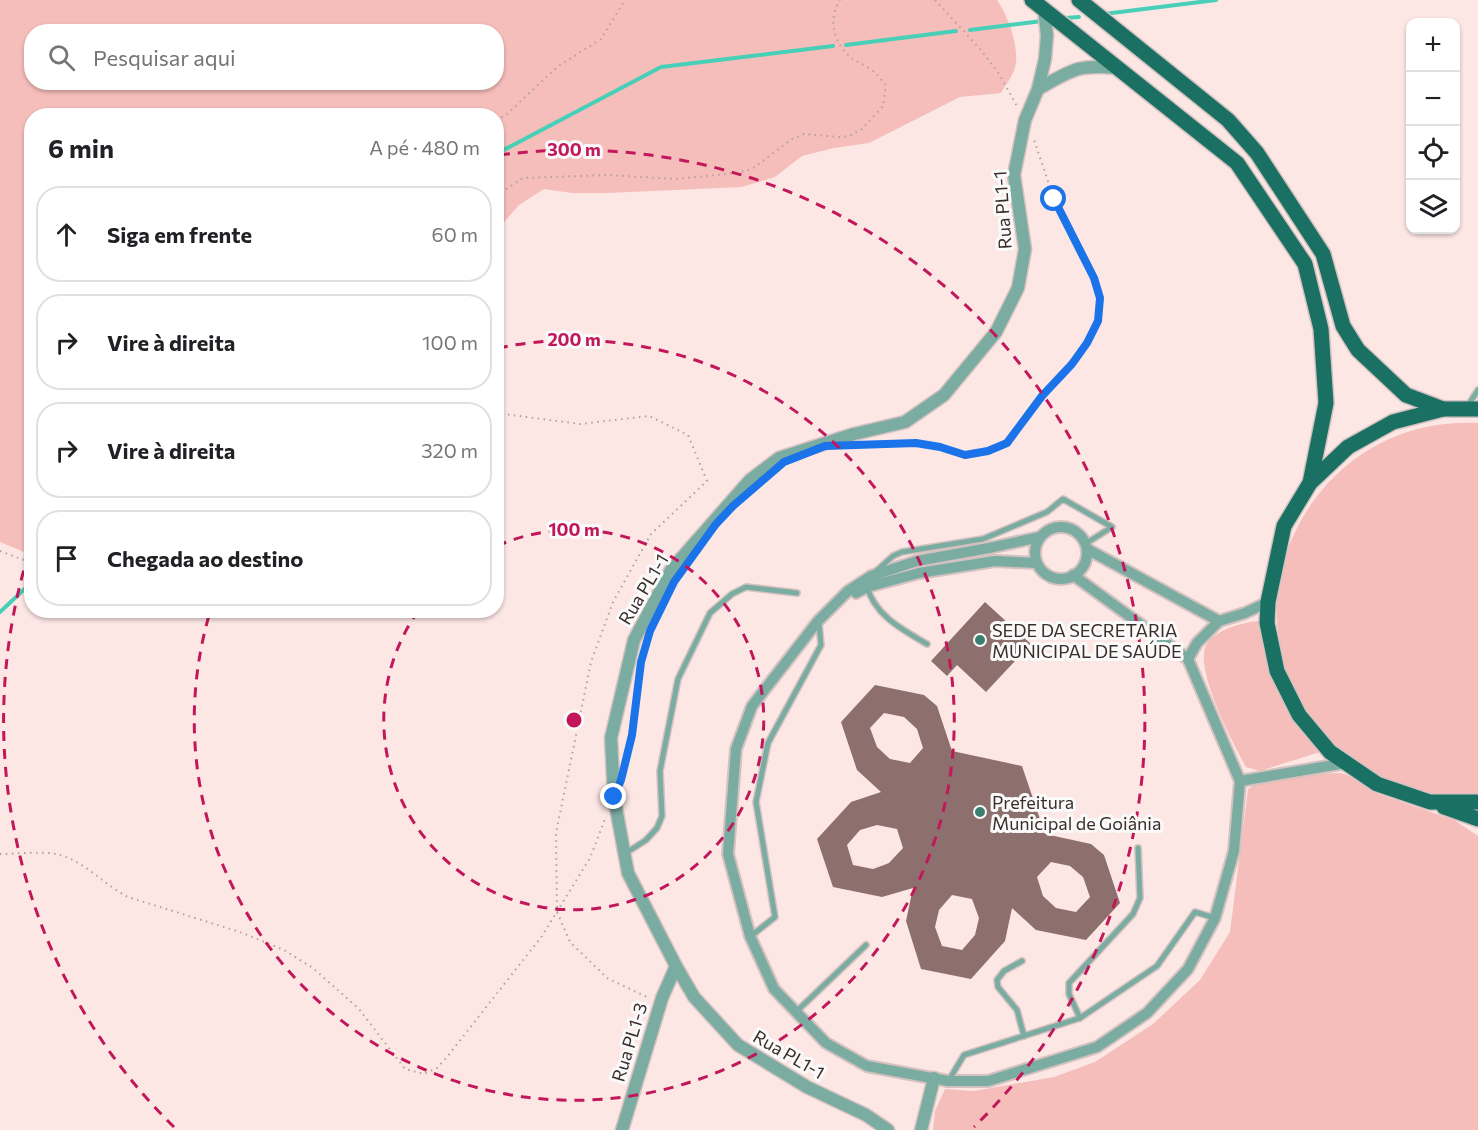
<!DOCTYPE html>
<html lang="pt">
<head>
<meta charset="utf-8">
<style>
  body { margin:0; font-family:Commissioner,sans-serif; background:#f2f2f2; color:#202124 }
  .controls { position:absolute; right:18px; top:18px; display:grid; overflow:hidden; border-radius:12px; box-shadow:0 2px 4px #0004 }
  .controls button { width:54px; height:54px; display:grid; place-items:center; padding:0; border:0; border-bottom:2px solid #e0e0e0; background:#fff; color:#202124; font:30px sans-serif }
  .stop { position:absolute; width:18px; height:18px; margin:-14px; border:4px solid #1a73e8; border-radius:50%; background:#fff }
  .stop.end { background:#1a73e8; border-color:#fff; box-shadow:0 2px 6px #0008 }
  .list { margin:0; padding:0; list-style:none }
  h2 { display:flex; justify-content:space-between; align-items:center; height:78px; margin:0; padding:0 24px; font-size:26px }
  h2 small { font-size:20px; font-weight:400; color:#757577 }
  .list li { display:grid; grid-template-columns:39px 1fr auto; gap:18px; align-items:center; box-sizing:border-box; height:96px; margin:0 12px 12px; padding:0 12px; border:2px solid #e0e0e0; border-radius:24px }
  .list b { display:block; font-size:22px; white-space:nowrap }
  .list em { font-size:20px; font-style:normal; color:#757577 }
  .icon { flex:none; width:33px; height:33px; fill:none; stroke:currentColor; stroke-width:2; stroke-linecap:round; stroke-linejoin:round }
  .map { position:relative; flex:none; width:1478px; height:1130px; overflow:hidden }
  .search { position:absolute; background:#fff; box-shadow:0 2px 4px #0004; left:24px; top:24px; width:480px; height:66px; display:flex; align-items:center; gap:15px; box-sizing:border-box; padding:0 21px; border-radius:24px; color:#757577; font-size:22px }
  .panel { position:absolute; background:#fff; box-shadow:0 2px 4px #0004; left:24px; top:108px; width:480px; height:510px; border-radius:24px }
  .map>svg:first-child { display:block }
</style>
</head>
<body>
<div class="map">
<svg width="1478" height="1130" viewBox="0 0 1478 1130">
  <rect width="100%" height="100%" fill="#fce7e5"/>
  <!-- green -->
  <g fill="#f6beba" fill-rule="evenodd">
    <path d="M 0,0 L 997,0 C 1008,16 1018,43 1016,63 C 1015,73 1006,84 1001,93 L 960,97 L 869,143 L 834,148 L 802,156 L 775,177 L 742,187 L 607,193 L 572,193 L 544,189 L 519,205 L 497,230 L 496,116 L 32,116 L 31,555 L 0,542 ZM 32,32 L 496,32 L 496,82 L 32,82 Z"/>
    <path d="M 1478,423 L 1478,797 C 1458,796 1439,796 1419,791 C 1382,782 1349,761 1323,733 C 1213,608 1313,413 1478,423 Z"/>
    <path d="M 1262,620 C 1267,654 1275,694 1295,723 C 1303,733 1312,742 1320,752 L 1260,771 L 1246,767 C 1234,745 1190,663 1208,642 C 1221,627 1244,623 1262,620 Z"/>
    <path d="M 1341,773 L 1355,778 L 1378,794 L 1454,820 L 1478,836 L 1478,1130 L 933,1130 L 935,1111 L 945,1089 L 974,1091 L 1054,1077 L 1095,1062 L 1153,1024 L 1200,980 L 1230,932 L 1248,789 L 1260,781 L 1272,781 L 1314,774 Z"/>
  </g>
  <g fill="none" stroke-linecap="round" stroke-linejoin="round">
    <!-- stream -->
    <g stroke="#48cfb7" stroke-width="4">
      <path d="M 1104,14 L 1216,0"/>
      <path d="M 1065,18 L 1079,17"/>
      <path d="M 970,30 L 1042,21"/>
      <path d="M 846,45 L 956,31"/>
      <path d="M 496,154 L 661,67 L 833,46"/>
      <path d="M 0,612 L 32,582"/>
    </g>
  </g>
  <!-- building -->
  <g fill="#8d6f6d" fill-rule="evenodd">
    <path d="M 985,602 L 1031,644 L 986,692 L 957,665 L 947,676 L 931,661 Z"/>
    <path d="M 875,685 L 924,695 L 937,706 L 952,751 L 1022,766 L 1045,834 L 1091,844 L 1104,855 L 1120,903 L 1086,940 L 1036,930 L 1012,908 L 1005,941 L 971,979 L 921,969 L 906,921 L 913,888 L 882,897 L 833,887 L 817,839 L 851,802 L 881,792 L 857,770 L 841,722 ZM 884,713 L 904,717 L 917,729 L 923,748 L 910,763 L 890,759 L 877,747 L 870,728 ZM 877,825 L 897,829 L 903,848 L 889,863 L 884,865 L 873,869 L 853,865 L 847,845 L 860,830 ZM 1051,862 L 1070,866 L 1083,877 L 1090,897 L 1076,912 L 1056,908 L 1043,896 L 1037,877 ZM 952,895 L 972,899 L 979,918 L 975,935 L 962,950 L 942,946 L 935,927 L 939,910 Z"/>
  </g>
  <g fill="none" stroke-linecap="round" stroke-linejoin="round">
    <defs>
      <g id="service">
        <path d="M 1467,407 L 1478,390"/>
        <path d="M 874,573 L 893,556 L 902,552 L 983,539 L 1047,512 L 1063,499 L 1112,527 L 1085,544"/>
        <path d="M 867,586 C 874,615 903,630 927,644"/>
        <path d="M 626,853 L 646,840 L 657,828 L 662,816 L 660,771 L 678,679 L 710,613 L 732,594 L 746,587 L 797,593"/>
        <path d="M 751,936 L 775,917 L 756,802 L 768,743 L 821,645 L 819,623"/>
        <path d="M 1022,961 L 1004,971 L 997,980 L 998,987 L 1017,1010 L 1024,1036"/>
        <path d="M 796,1012 L 866,945"/>
        <path d="M 1080,1018 L 1069,994 L 1069,983 L 1133,914 L 1140,898 L 1138,848"/>
        <path d="M 949,1080 L 964,1055 L 1080,1018 L 1157,966 L 1195,912 L 1215,918"/>
      </g>
      <g id="minor">
        <circle cx="1061" cy="553" r="26"/>
        <path d="M 1040,537 L 989,548 L 917,561 L 871,576 L 848,591 L 818,621 L 752,706 L 736,749 L 728,854 L 750,936 L 774,989 L 826,1043 L 867,1066 L 948,1081 L 988,1081 L 1097,1047 L 1147,1013 L 1188,969 L 1215,918 L 1234,851 L 1240,781 L 1188,659 L 1197,643 L 1219,621"/>
        <path d="M 1087,549 L 1219,621 L 1245,613 L 1268,602"/>
        <path d="M 1073,575 L 1188,659"/>
        <path d="M 856,593 L 867,587 L 919,573 L 995,561 L 1036,563"/>
        <path d="M 1240,781 L 1346,763"/>
      </g>
      <g id="tertiary">
        <path d="M 1038,89 C 1072,70 1077,64 1117,68"/>
        <path d="M 622,1130 L 662,998 L 676,966"/>
        <path d="M 888,1130 L 866,1115 L 807,1087 L 738,1045 L 694,997 L 676,966 L 628,873 L 614,797 L 611,738 L 634,640 L 671,570 L 750,480 L 779,458 L 854,434 L 905,422 L 944,395 L 996,332 L 1018,288 L 1025,249 L 1014,175 L 1025,120 L 1038,89 L 1045,59 L 1047,35 L 1044,10"/>
        <path d="M 921,1130 L 934,1078"/>
      </g>
      <g id="primary">
        <path d="M 1032,0 L 1237,163 L 1305,264 L 1321,329 L 1326,403 L 1310,483"/>
        <path d="M 1079,0 L 1228,120 L 1257,153 L 1323,254 L 1343,326 L 1358,350 L 1406,395 L 1443,409"/>
        <path d="M 1478,409 L 1443,409 L 1393,422 L 1348,447 L 1310,483 L 1284,526 L 1268,602 L 1267,623 L 1277,671 L 1299,715 L 1330,752 L 1377,784 L 1430,802 L 1478,802"/>
        <path d="M 1444,807 L 1478,819"/>
      </g>
    </defs>
    <!-- service casing -->
    <use href="#service" stroke="#d5c2c0" stroke-width="8"/>
    <!-- minor casing -->
    <use href="#minor" stroke="#d5c2c0" stroke-width="14"/>
    <!-- tertiary casing -->
    <use href="#tertiary" stroke="#d5c2c0" stroke-width="15"/>
    <!-- primary casing -->
    <use href="#primary" stroke="#d5c2c0" stroke-width="18"/>
    <!-- path -->
    <g stroke="#b2a09f" stroke-width="2" stroke-dasharray="1.5 4.5" stroke-linecap="butt">
      <path d="M 935,0 L 980,49 L 999,74 L 1018,108"/>
      <path d="M 496,120 L 506,115 L 557,67 L 601,39 L 625,0"/>
      <path d="M 496,196 L 523,178 L 607,175 L 676,179 L 736,173 L 752,169 L 792,139 L 804,134 L 839,137 L 849,136 L 862,129 L 883,106 L 886,85 C 882,81 878,75 873,71 C 867,66 859,63 853,59 C 834,45 827,20 840,0"/>
      <path d="M 496,413 L 580,424 L 649,416 L 688,435 L 707,481 L 651,534 L 613,602 L 591,662 L 556,833 L 557,912 L 570,942 L 607,978 L 649,998"/>
      <path d="M 870,444 L 923,443 L 941,447 L 965,455 L 988,451 L 1007,443 L 1087,343 L 1098,321 L 1100,298 L 1094,278 L 1054,199 L 1034,140"/>
      <path d="M 0,551 L 32,563"/>
      <path d="M 626,759 L 632,735 L 639,676"/>
      <path d="M 0,854 C 17,854 41,851 56,854 C 84,860 104,885 128,897 L 240,932 L 284,950 L 313,968 L 359,1009 L 405,1069 L 424,1074 L 437,1068 L 447,1057 L 542,936 L 590,858 L 605,819"/>
    </g>
    <!-- service -->
    <use href="#service" stroke="#7baca1" stroke-width="5"/>
    <!-- minor -->
    <use href="#minor" stroke="#7baca1" stroke-width="10"/>
    <!-- tertiary -->
    <use href="#tertiary" stroke="#7baca1" stroke-width="12"/>
    <!-- primary -->
    <use href="#primary" stroke="#1a7163" stroke-width="15"/>
  </g>
  <g fill="none" stroke-linecap="round" stroke-linejoin="round">
    <!-- route -->
    <path stroke="#1a73e8" stroke-width="8" d="M 614,797 L 621,780 L 632,735 L 641,662 L 650,631 L 674,582 L 716,524 L 733,506 L 784,462 L 825,446 L 916,443 L 940,447 L 965,455 L 988,451 L 1007,443 L 1042,396 L 1072,364 L 1087,343 L 1098,321 L 1100,298 L 1094,278 L 1054,199"/>
  </g>
  <!-- distance rings -->
  <g fill="none" stroke="#c2185b" stroke-width="3" stroke-dasharray="10 8">
    <path d="M497 546A190 190 0 1 1 418 611"/>
    <path d="M498 348A380 380 0 1 1 210 612"/>
    <path d="M174 1127A570 570 0 0 1 30 549M500 155A570 570 0 0 1 974 1127"/>
  </g>
  <!-- markers -->
  <g fill="#3c7f72" stroke="#fafafa" stroke-width="2">
    <circle cx="980" cy="640" r="6"/>
    <circle cx="980" cy="812" r="6"/>
  </g>
  <g text-anchor="middle" dominant-baseline="central" stroke-width="6" stroke-linejoin="round" paint-order="stroke">
    <!-- street labels -->
    <g font-size="18" fill="#3a2d2c" stroke="#fafafa">
      <text transform="translate(1002 210) rotate(-94)">Rua PL1-1</text>
      <text transform="translate(643 589) rotate(-59)">Rua PL1-1</text>
      <text transform="translate(629 1042) rotate(-73)">Rua PL1-3</text>
      <text transform="translate(789 1054) rotate(30)">Rua PL1-1</text>
    </g>
    <!-- poi labels -->
    <g font-size="18" fill="#3a2d2c" stroke="#fafafa" text-anchor="start">
      <text x="992" y="630">SEDE DA SECRETARIA<tspan x="992" dy="21">MUNICIPAL DE SAÚDE</tspan></text>
      <text x="992" y="802">Prefeitura<tspan x="992" dy="21">Municipal de Goiânia</tspan></text>
    </g>
  </g>
  <circle cx="574" cy="720" r="9" fill="#c2185b" stroke="#fafafa" stroke-width="3"/>
  <g font-size="18" text-anchor="middle" font-weight="bold" fill="#c2185b" stroke="#fafafa" stroke-width="6" stroke-linejoin="round" paint-order="stroke">
    <text x="574" y="156">300 m</text>
    <text x="574" y="346">200 m</text>
    <text x="574" y="536">100 m</text>
  </g>
</svg>
<div class="controls">
<button>+</button>
<button>−</button>
<button><svg class="icon" aria-label="locate" viewBox="0 0 24 24"><circle cx="12" cy="12" r="6"/><path d="M12 2v4M12 18v4M2 12h4M18 12h4"/></svg></button>
<button><svg class="icon" aria-label="layers" viewBox="0 0 24 24"><path d="M12 4l9 5-9 5-9-5zM3 14l9 5 9-5"/></svg></button>
</div>
<div class="stop" style="left:1054px;top:199px"></div>
<div class="stop end" style="left:614px;top:797px"></div>
<div class="search"><svg class="icon" aria-label="search" viewBox="0 0 24 24"><circle cx="10" cy="10" r="6"/><path d="M15 15l6 6"/></svg>Pesquisar aqui</div>
<section class="panel">
<h2>6 min<small>A pé · 480 m</small></h2>
<ul class="list">
<li><svg class="icon" aria-label="ahead" viewBox="0 0 24 24"><path d="M12 20V5M6 11l6-6 6 6"/></svg><div><b>Siga em frente</b></div><em>60 m</em></li>
<li><svg class="icon" aria-label="right" viewBox="0 0 24 24"><path d="M7 20v-9h11M14 6l5 5-5 5"/></svg><div><b>Vire à direita</b></div><em>100 m</em></li>
<li><svg class="icon" aria-label="right" viewBox="0 0 24 24"><path d="M7 20v-9h11M14 6l5 5-5 5"/></svg><div><b>Vire à direita</b></div><em>320 m</em></li>
<li><svg class="icon" aria-label="arrive" viewBox="0 0 24 24"><path d="M6 21V4h12l-3 4 3 4H6"/></svg><div><b>Chegada ao destino</b></div></li>
</ul>
</section>
</div>
</body>
</html>
